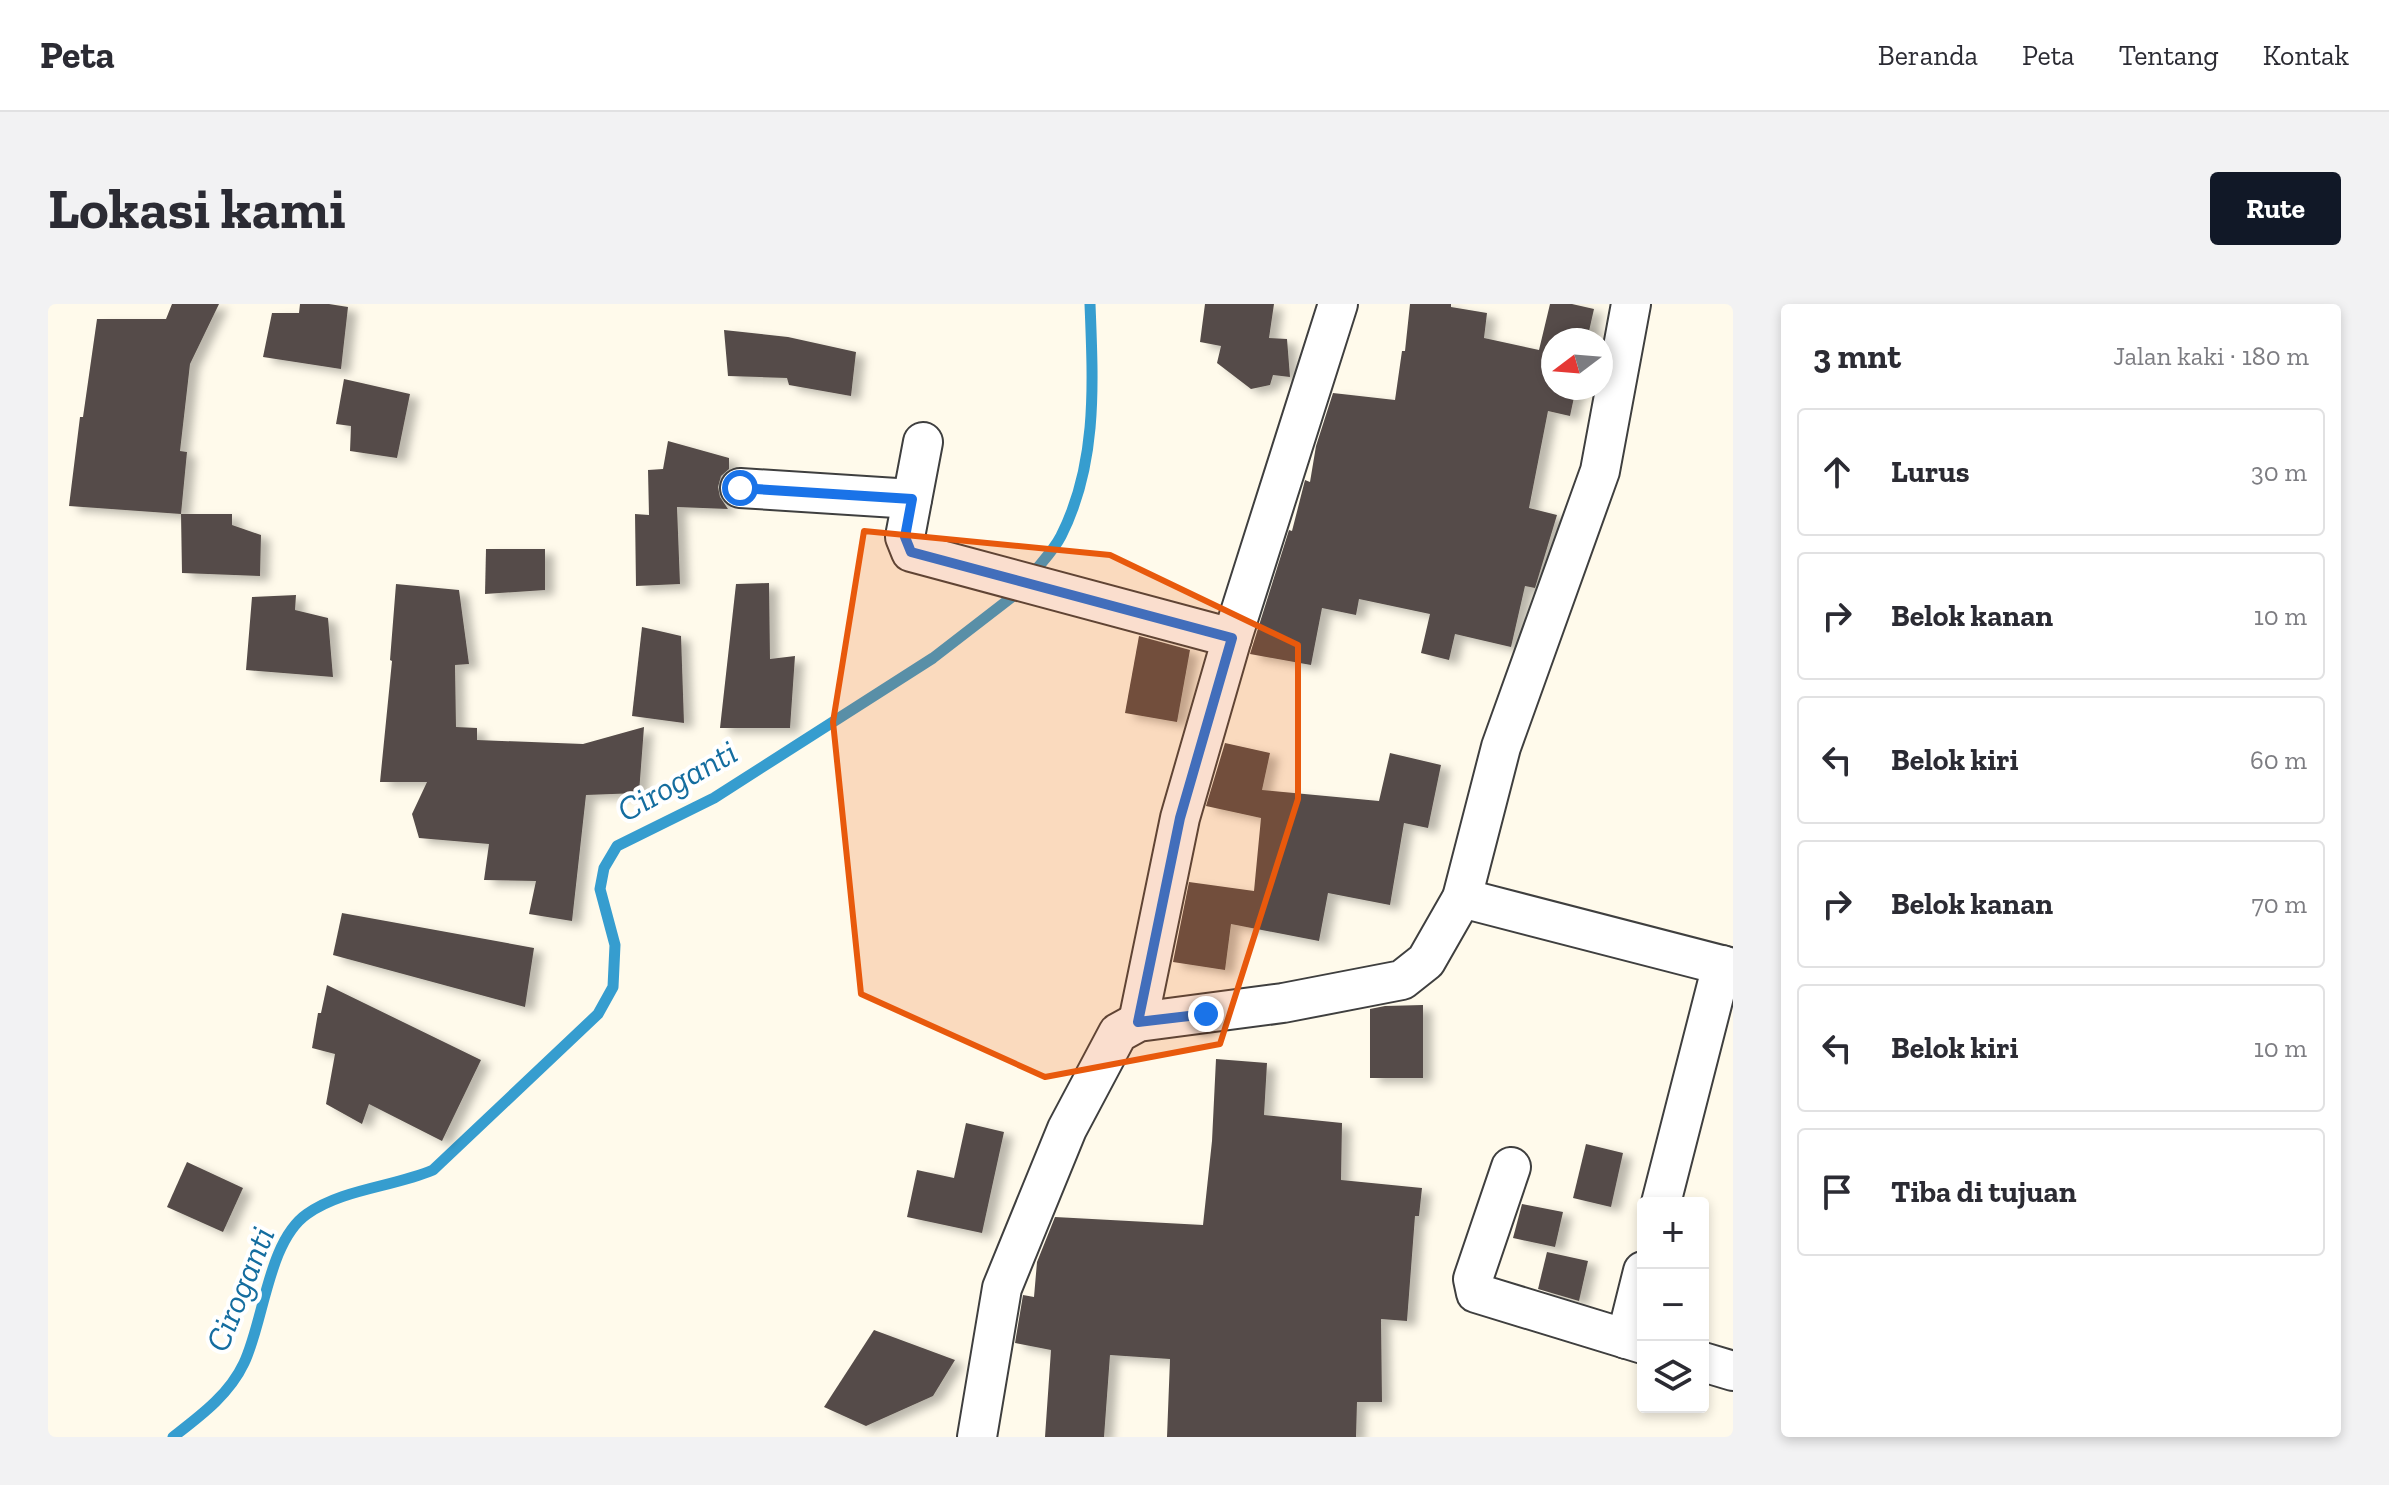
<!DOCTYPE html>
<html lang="id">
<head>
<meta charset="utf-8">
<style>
  body { margin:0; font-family:"Zilla Slab",serif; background:#f2f2f3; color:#2b2b33 }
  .controls { position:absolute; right:24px; bottom:24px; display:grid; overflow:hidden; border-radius:8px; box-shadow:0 4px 12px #0003 }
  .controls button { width:72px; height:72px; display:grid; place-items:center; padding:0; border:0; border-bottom:2px solid #e1e1e2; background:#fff; color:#2b2b33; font:40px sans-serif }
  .compass { position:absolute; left:1493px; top:24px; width:72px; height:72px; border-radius:50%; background:#fff; box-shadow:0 4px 12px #0003; rotate:254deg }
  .stop { position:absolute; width:24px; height:24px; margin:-18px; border:6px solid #1a73e8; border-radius:50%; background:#fff }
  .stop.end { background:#1a73e8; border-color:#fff; box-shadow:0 2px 8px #0008 }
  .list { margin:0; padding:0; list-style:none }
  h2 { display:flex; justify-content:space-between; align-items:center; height:104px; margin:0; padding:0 32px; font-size:34px }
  h2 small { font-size:26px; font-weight:400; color:#7c7c81 }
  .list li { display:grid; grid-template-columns:52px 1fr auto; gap:24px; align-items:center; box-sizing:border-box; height:128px; margin:0 16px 16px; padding:0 16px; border:2px solid #e1e1e2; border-radius:8px }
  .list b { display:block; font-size:30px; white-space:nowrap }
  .list em { font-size:26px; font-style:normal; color:#7c7c81 }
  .icon { flex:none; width:44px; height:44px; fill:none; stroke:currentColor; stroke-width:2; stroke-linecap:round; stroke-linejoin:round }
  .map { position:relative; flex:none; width:1685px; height:1133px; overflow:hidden; border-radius:8px }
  header { display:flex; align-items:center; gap:48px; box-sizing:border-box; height:112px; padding:0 40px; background:#fff; border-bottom:2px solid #e1e1e2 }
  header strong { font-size:38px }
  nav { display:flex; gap:44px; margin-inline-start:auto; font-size:28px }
  .intro { display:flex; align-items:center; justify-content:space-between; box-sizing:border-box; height:192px; padding:0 48px }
  h1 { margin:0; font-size:56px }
  .button { padding:20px 36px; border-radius:8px; background:#111827; color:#fff; font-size:28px; font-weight:700 }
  main { display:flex; gap:48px; padding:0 48px }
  aside { flex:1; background:#fff; border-radius:8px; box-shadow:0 4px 12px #0003 }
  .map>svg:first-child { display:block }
</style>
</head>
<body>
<header>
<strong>Peta</strong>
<nav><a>Beranda</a><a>Peta</a><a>Tentang</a><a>Kontak</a></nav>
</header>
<div class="intro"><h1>Lokasi kami</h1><a class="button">Rute</a></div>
<main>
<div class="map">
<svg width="1685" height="1133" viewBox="0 0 1685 1133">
  <defs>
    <filter id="shadow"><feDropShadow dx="9" dy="5" stdDeviation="4" flood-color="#0004"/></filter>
  </defs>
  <rect width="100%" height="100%" fill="#fffaeb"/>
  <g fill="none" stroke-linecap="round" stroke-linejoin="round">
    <!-- stream -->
    <g stroke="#369dcf" stroke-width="11">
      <path d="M 983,272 C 993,259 1006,246 1013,232 C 1050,159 1045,79 1042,0"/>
      <path d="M 125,1133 C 152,1112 181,1091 196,1059 C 216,1017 220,937 259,910 C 294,885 345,883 385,866 L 550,710 L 565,683 L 567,641 L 552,585 L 556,564 L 569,542 L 666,494 L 885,354 L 973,286"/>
    </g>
  </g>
  <!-- building -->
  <g fill="#554c48" filter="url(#shadow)">
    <path d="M 124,0 L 171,0 L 142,60 L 132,147 L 139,148 L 133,210 L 21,202 L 32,113 L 35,113 L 49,15 L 118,15 Z"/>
    <path d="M 252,0 L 281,0 L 300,3 L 293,65 L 215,53 L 224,9 L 251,9 Z"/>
    <path d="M 1157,0 L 1226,0 L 1221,34 L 1239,35 L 1242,73 L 1225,71 L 1222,81 L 1203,85 L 1169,59 L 1173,42 L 1152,38 Z"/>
    <path d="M 1362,0 L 1403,0 L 1403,3 L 1439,9 L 1436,34 L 1491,46 L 1502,0 L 1524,0 L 1546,5 L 1539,36 L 1505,36 L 1505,84 L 1528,84 L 1522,112 L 1500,107 L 1481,204 L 1509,211 L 1487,284 L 1477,282 L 1463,343 L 1407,330 L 1401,356 L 1373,349 L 1382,310 L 1311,295 L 1308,311 L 1274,304 L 1263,361 L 1202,350 L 1241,226 L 1244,227 L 1257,176 L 1262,178 L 1268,142 L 1285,89 L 1347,96 L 1354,47 L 1357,47 Z"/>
    <path d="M 676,26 L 740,33 L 808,48 L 803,92 L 741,81 L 739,74 L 680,72 Z"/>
    <path d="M 296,75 L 362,90 L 349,154 L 302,147 L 303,122 L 288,120 Z"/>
    <path d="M 620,137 L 681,154 L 681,165 L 673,172 L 670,183 L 672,193 L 680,205 L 629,203 L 632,280 L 588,282 L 587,210 L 601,211 L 600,166 L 615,165 Z"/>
    <path d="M 133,210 L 184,210 L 184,221 L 213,231 L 212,272 L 134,269 Z"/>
    <path d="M 438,245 L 497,245 L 497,286 L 437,290 Z"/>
    <path d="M 721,279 L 722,355 L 747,352 L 742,424 L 672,424 L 688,280 Z"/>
    <path d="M 348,280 L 411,286 L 421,360 L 407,361 L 408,423 L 429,424 L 429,436 L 535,440 L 596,423 L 591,489 L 538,491 L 524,617 L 481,610 L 488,577 L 436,576 L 441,540 L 371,534 L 364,510 L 379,478 L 332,478 L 344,357 L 342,356 Z"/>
    <path d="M 248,291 L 247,306 L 280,314 L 285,373 L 198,366 L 204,293 Z"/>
    <path d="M 594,323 L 633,332 L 636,419 L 584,412 Z"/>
    <path d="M 1091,332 L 1142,346 L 1129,418 L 1077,409 Z"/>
    <path d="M 1177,439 L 1222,449 L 1214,486 L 1331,497 L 1342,449 L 1393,461 L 1380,524 L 1356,519 L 1342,601 L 1280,589 L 1271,637 L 1183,620 L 1177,666 L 1125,658 L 1141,578 L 1206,587 L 1213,514 L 1158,502 Z"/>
    <path d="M 294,609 L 486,644 L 477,703 L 285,651 Z"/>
    <path d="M 279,681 L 433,756 L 394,837 L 321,800 L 314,820 L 278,800 L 287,750 L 264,744 L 270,709 L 273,709 Z"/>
    <path d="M 1375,701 L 1375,774 L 1322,774 L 1322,705 L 1337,702 Z"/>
    <path d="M 1168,755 L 1219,759 L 1216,811 L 1294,819 L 1293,876 L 1374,884 L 1371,912 L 1367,912 L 1359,1017 L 1333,1015 L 1334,1098 L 1309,1098 L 1308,1133 L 1119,1133 L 1122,1055 L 1062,1051 L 1056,1133 L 997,1133 L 1003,1046 L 967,1039 L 975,991 L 986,993 L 989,958 L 1007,913 L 1155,921 L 1164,837 Z"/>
    <path d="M 918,819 L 956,828 L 934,929 L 859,913 L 869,866 L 906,874 Z"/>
    <path d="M 1538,840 L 1575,849 L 1563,903 L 1525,894 Z"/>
    <path d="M 139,858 L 195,884 L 175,928 L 119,903 Z"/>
    <path d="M 1474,900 L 1515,908 L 1507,943 L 1465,934 Z"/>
    <path d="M 1499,948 L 1540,957 L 1531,997 L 1490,985 Z"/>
    <path d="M 826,1026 L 907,1056 L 885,1092 L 818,1122 L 776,1103 Z"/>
  </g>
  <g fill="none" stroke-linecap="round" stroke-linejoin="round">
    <defs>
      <g id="minor">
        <path d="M 875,138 L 857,233 L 863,248 L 1184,334"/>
        <path d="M 692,184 L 864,195"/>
        <path d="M 1414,594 L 1685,664"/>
        <path d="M 1090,718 L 1132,514 L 1184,334 L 1290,0"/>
        <path d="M 1463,863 L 1425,975 L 1428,989 L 1595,1040"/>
        <path d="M 1613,899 L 1674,661"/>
        <path d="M 1578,1035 L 1595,967"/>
        <path d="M 1655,1058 L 1685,1067"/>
        <path d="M 929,1133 L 954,984 L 1019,825 L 1070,729 L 1090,718 L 1235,699 L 1354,676 L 1378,657 L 1414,594 L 1453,443 L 1552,167 L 1583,0"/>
      </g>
    </defs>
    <!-- minor casing -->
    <use href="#minor" stroke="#3f3f3f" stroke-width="42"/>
    <!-- minor -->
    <use href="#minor" stroke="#fff" stroke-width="38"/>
  </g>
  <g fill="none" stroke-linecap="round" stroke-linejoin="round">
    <!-- route -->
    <path stroke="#1a73e8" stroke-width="10" d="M 692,184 L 864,195 L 857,233 L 863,248 L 1184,334 L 1132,514 L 1090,718 L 1158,710"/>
  </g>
  <!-- marked area -->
  <path fill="#e8590c" fill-opacity="0.2" stroke="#e8590c" stroke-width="6" stroke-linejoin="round" d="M 816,227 L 1062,251 L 1250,341 L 1250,495 L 1172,740 L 997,773 L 813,690 L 785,418 Z"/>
  <g text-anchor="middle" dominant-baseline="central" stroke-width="8" stroke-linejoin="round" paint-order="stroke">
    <!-- water labels -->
    <g font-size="34" font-style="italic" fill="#146d9f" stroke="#fff">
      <text transform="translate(629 477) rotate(-29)">Ciroganti</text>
      <text transform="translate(192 985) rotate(-68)">Ciroganti</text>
    </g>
  </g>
</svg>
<div class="controls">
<button>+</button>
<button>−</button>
<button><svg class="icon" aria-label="layers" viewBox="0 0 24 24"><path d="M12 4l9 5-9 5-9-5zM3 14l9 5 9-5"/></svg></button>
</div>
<svg class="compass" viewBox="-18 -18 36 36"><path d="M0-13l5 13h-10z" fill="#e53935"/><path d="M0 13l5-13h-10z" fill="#7c7c81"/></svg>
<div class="stop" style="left:692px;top:184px"></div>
<div class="stop end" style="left:1158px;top:710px"></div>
</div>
<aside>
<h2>3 mnt<small>Jalan kaki · 180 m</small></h2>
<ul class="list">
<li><svg class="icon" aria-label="ahead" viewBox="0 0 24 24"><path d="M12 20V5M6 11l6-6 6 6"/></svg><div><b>Lurus</b></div><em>30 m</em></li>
<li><svg class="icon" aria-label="right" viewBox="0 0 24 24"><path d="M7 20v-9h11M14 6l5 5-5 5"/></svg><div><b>Belok kanan</b></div><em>10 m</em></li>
<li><svg class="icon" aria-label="left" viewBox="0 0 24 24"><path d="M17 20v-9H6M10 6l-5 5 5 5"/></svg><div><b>Belok kiri</b></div><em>60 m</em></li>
<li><svg class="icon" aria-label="right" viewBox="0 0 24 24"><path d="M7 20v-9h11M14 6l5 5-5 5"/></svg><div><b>Belok kanan</b></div><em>70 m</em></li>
<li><svg class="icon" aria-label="left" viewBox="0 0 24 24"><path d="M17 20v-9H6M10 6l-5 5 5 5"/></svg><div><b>Belok kiri</b></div><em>10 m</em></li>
<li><svg class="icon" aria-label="arrive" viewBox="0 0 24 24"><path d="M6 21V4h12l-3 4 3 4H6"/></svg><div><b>Tiba di tujuan</b></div></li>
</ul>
</aside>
</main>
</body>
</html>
